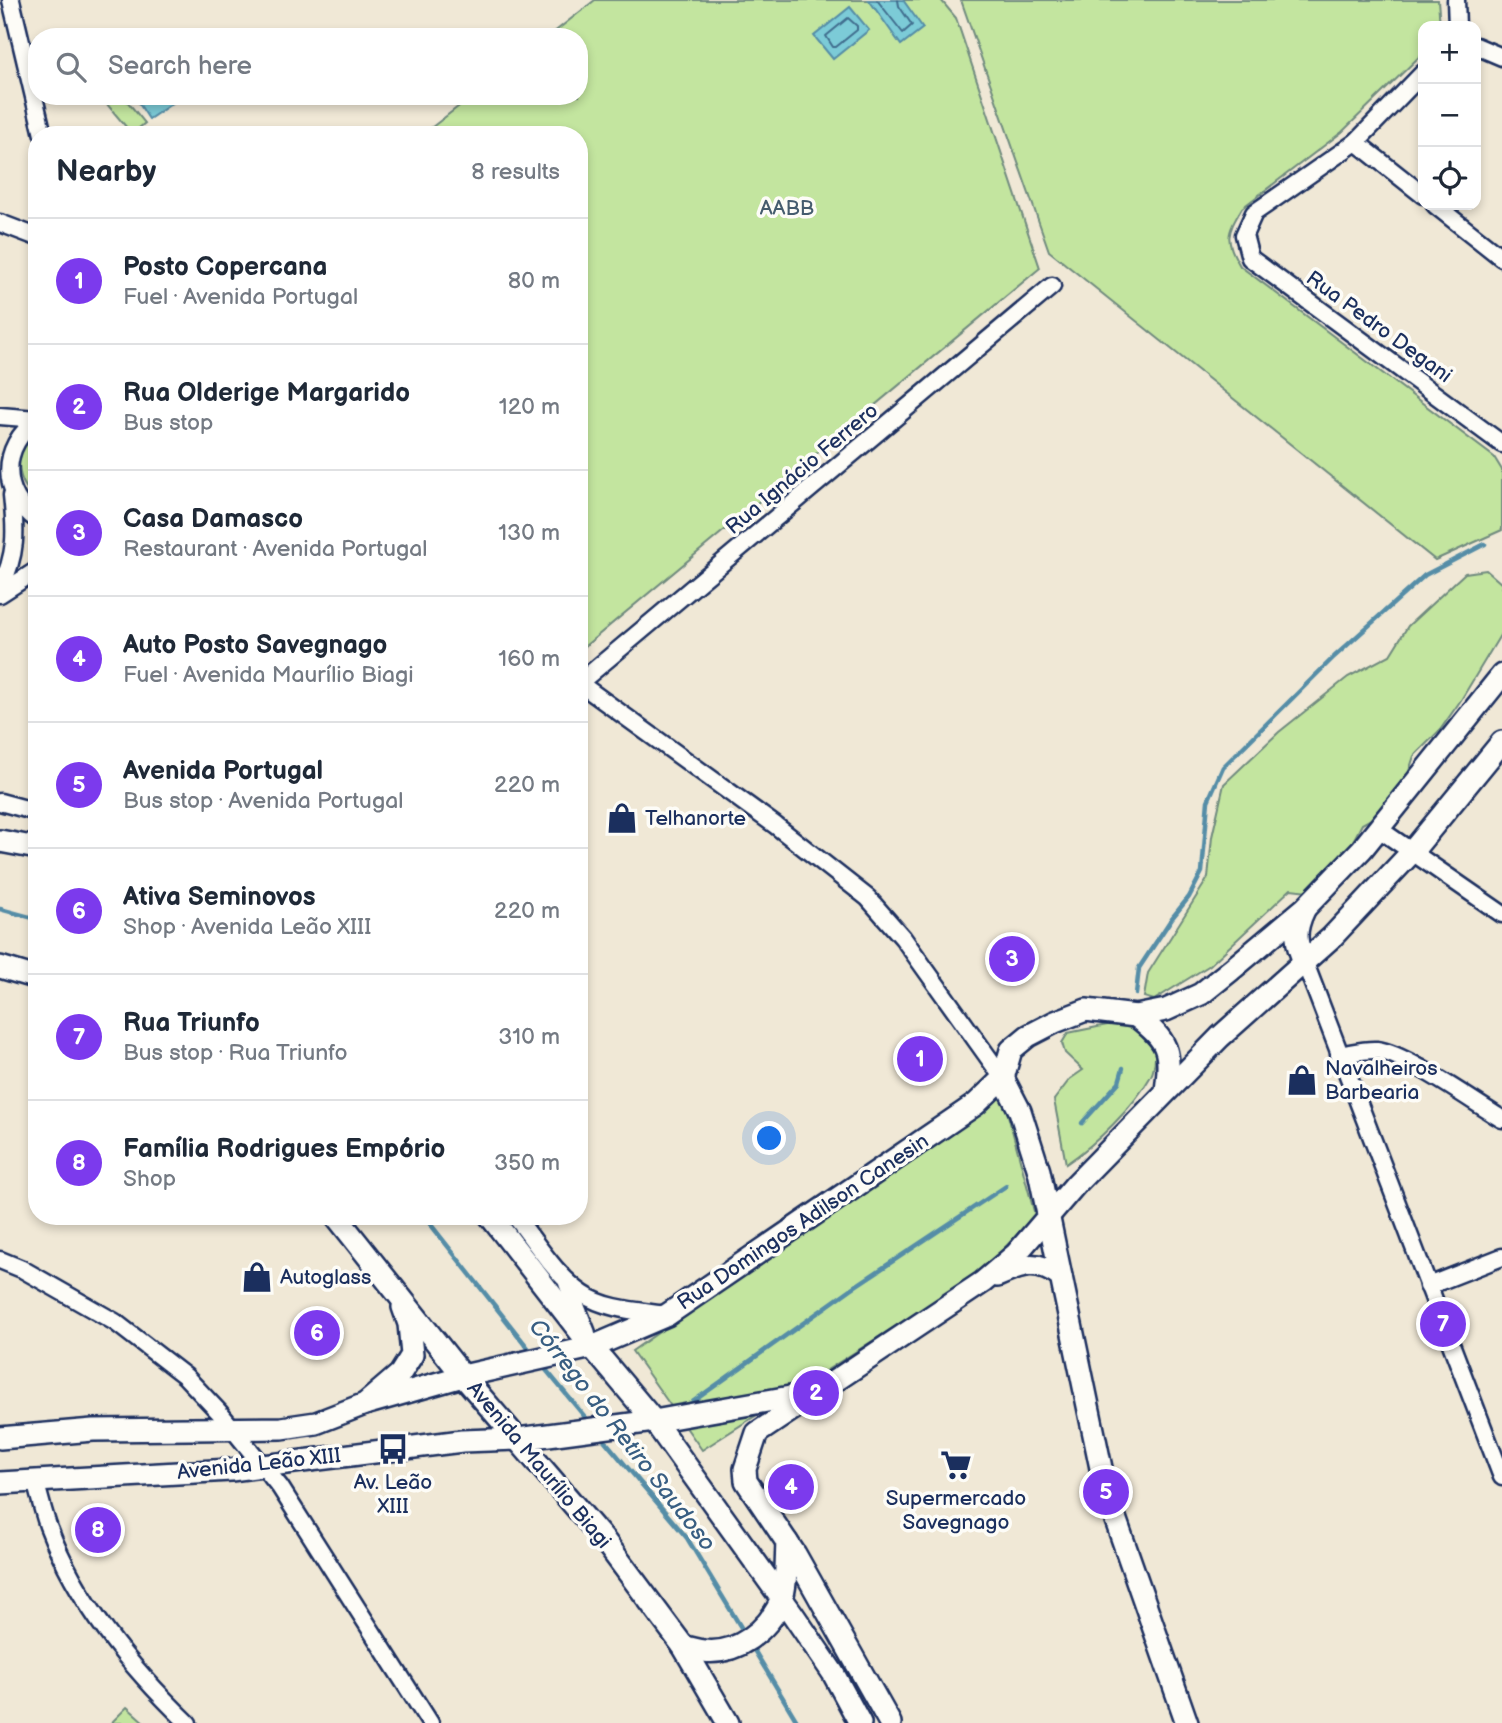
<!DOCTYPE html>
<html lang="en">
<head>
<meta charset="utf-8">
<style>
  body { margin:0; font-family:"Balsamiq Sans",sans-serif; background:#f6f6f7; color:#1f2937 }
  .controls { position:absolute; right:21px; top:21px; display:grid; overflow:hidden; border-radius:14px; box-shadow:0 4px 10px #0003 }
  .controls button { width:63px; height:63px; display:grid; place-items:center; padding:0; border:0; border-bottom:2px solid #e0e1e3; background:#fff; color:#1f2937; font:35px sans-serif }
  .you { position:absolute; left:770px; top:1139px; width:24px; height:24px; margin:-18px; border:5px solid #fff; border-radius:50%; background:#1a73e8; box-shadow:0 0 0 10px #1a73e833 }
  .badge { display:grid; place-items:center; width:46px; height:46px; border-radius:50%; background:#7c3aed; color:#fff; font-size:23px; font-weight:700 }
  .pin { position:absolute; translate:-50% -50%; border:4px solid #fff; box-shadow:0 2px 7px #0006 }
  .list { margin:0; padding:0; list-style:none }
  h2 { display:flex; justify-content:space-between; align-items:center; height:91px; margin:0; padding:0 28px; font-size:30px }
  h2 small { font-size:23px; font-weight:400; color:#747a83 }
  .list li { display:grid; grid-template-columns:46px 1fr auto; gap:21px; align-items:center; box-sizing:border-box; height:126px; padding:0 28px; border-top:2px solid #e0e1e3 }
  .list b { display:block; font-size:26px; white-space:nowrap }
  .list p { margin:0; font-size:23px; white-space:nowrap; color:#747a83 }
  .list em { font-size:23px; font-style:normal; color:#747a83 }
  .icon { flex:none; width:38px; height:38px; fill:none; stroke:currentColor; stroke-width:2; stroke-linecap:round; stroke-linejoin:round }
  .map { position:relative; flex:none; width:1502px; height:1723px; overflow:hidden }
  .search { position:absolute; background:#fff; box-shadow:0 4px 10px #0003; left:28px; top:28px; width:560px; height:77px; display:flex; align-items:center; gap:18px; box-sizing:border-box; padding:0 24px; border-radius:28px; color:#747a83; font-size:26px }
  .panel { position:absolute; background:#fff; box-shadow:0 4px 10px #0003; left:28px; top:126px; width:560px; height:1099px; border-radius:28px }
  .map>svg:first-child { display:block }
</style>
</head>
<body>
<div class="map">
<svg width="1502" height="1723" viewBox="0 0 1502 1723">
  <rect width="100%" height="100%" fill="#f0e8d6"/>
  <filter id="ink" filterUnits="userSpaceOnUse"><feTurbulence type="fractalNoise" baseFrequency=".0143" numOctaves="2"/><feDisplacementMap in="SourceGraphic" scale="14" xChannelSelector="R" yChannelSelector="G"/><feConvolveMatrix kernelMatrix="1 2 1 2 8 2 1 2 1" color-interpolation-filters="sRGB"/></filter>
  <g filter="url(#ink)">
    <!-- green -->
    <g fill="#c3e59f" stroke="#6f8a7e" stroke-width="2">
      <path d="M 595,0 L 941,0 L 956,18 L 1040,268 L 579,651 L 579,135 L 422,135 L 472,96 L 579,96 L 579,37 L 548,37 Z"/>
      <path d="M 961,0 L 1438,0 L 1440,26 L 1423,26 L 1423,53 L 1342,132 L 1242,208 C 1226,235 1225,239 1240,266 L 1494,457 L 1502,470 L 1502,530 L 1435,560 L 1049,251 Z"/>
      <path d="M 116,96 L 123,96 L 145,123 L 132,134 L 106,103 Z"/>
      <path d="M 37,424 L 37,499 C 10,477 17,448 37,424 Z"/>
      <path d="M 1486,570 L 1502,584 L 1502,632 L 1461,700 L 1440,730 L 1414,756 L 1406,780 L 1384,812 L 1362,824 L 1345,856 L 1308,891 L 1291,889 L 1210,965 L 1154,1000 L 1144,997 L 1148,973 L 1208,878 L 1212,837 L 1224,784 L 1279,732 L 1348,677 L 1390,655 L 1408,626 L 1465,573 Z"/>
      <path d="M 1112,1024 L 1140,1030 L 1156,1049 C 1155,1057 1155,1069 1151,1076 C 1133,1108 1096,1144 1066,1164 L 1054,1100 L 1070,1079 L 1083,1070 L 1065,1053 L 1062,1043 L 1068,1033 Z"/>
      <path d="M 1002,1093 L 1035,1215 L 985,1269 L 702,1450 L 632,1351 Z"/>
      <path d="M 127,1707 L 145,1723 L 111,1723 Z"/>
    </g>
    <!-- water -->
    <g fill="#7bcbd7" stroke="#558da7" stroke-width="2">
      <path d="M 869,0 L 903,0 L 923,28 L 901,45 Z"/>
      <path d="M 850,7 L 869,30 L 833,59 L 814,36 Z"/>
      <path d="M 146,96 L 176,96 L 177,100 L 149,119 L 138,102 Z"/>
    </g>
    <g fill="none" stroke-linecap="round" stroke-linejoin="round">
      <!-- shore -->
      <g stroke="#416d8e" stroke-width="2">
        <path d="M 877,0 L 903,33 L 912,25 L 899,6 L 898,0"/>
        <path d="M 848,18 L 857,26 L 857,30 L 836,47 L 833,47 L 826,36 Z"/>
      </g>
      <!-- stream -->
      <g stroke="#558da7" stroke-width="4.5">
        <path d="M 0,909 L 37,919"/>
        <path d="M 1136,994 L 1139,968 L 1172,918 L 1189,897 L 1202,872 L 1208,801 L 1223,767 L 1334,657 L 1425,575 L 1485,544"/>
        <path d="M 1082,1123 L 1119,1082 L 1123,1068"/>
        <path d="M 424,1216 L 532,1353"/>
        <path d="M 542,1365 L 590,1423"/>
        <path d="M 684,1408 L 851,1289 L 1006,1186"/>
        <path d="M 600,1435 L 687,1538 L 745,1634"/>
        <path d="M 751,1645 L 798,1723"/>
      </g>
      <defs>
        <g id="minor">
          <path d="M 11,0 L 43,135"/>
          <path d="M 1456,0 L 1457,26"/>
          <path d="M 1476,46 L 1502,57"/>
          <path d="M 1423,73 L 1356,142 L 1254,213 L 1244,235 L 1250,258 L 1502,444"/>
          <path d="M 1356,142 L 1423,195"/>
          <path d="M 1435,205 L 1502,258"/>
          <path d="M 0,223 L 37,237"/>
          <path d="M 0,416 L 37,419"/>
          <path d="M 37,420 C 0,447 0,493 37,520"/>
          <path d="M 0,589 C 17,554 16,532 12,495"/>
          <path d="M 0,594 L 37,570"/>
          <path d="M 579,683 L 1052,286"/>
          <path d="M 579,683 L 775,825 L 868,898 L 903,938 L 1003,1078"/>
          <path d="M 0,802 L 37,812"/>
          <path d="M 1379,829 L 1502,914"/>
          <path d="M 1305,963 L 1502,1477"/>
          <path d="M 1339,1055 C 1352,1053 1364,1049 1377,1050 C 1405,1053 1475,1103 1502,1119"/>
          <path d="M 515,1216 C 536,1242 555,1275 583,1294 C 606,1310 641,1311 667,1315"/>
          <path d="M 0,1260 L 22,1269 L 115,1322 L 185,1376 L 219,1412 L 280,1487 L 430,1723"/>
          <path d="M 567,1283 L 587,1333"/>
          <path d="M 1428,1286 L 1502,1257"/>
          <path d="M 35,1480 C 39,1495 43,1511 48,1526 C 78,1604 129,1666 188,1723"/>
        </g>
        <g id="major">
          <path d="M 0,841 L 37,848"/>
          <path d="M 1304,910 C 1294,931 1295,943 1305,963"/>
          <path d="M 0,967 L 37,978"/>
          <path d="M 1136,1016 C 1169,1042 1171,1050 1166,1091"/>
          <path d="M 1003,1078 L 1020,1111 L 1039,1171 L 1106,1492 L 1187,1723"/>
          <path d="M 336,1216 L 463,1376 L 604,1540 L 683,1646 L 728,1723"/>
          <path d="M 490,1216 L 592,1347 L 654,1421 L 792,1613 L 833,1673 L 860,1723"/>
          <path d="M 997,1276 C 1024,1264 1037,1260 1061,1277"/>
          <path d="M 365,1404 L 463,1376 L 592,1347 L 667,1315 L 976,1104 L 1003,1078 L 1011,1050 L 1028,1036 L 1055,1022 L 1086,1010 L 1136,1016 L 1166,1010 L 1201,994 L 1231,970 L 1305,908 L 1362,849 L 1502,675"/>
          <path d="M 0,1438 L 93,1430 L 282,1428 L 316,1423 L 365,1404 L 400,1374 L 412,1355 L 409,1324 L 403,1307"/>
          <path d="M 0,1483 L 231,1470 L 462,1441 L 518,1439 L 654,1421 L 807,1394"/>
          <path d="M 683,1646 C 690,1648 697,1650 704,1651 C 737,1655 768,1630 781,1601 C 787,1587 786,1558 787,1542"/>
          <path d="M 890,1723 L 795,1554 L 746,1481 L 745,1469 L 757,1433 L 983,1282 L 1016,1254 L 1076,1184 L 1220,1037 L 1332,937 L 1411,853 L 1502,742"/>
        </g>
      </defs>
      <!-- minor casing -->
      <use href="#minor" stroke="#1b2f5e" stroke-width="21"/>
      <!-- major casing -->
      <use href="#major" stroke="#1b2f5e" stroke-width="26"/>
      <!-- minor -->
      <use href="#minor" stroke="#fdfcf7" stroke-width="16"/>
      <!-- major -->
      <use href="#major" stroke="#fdfcf7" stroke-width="21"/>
    </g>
  </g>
  <!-- icons -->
  <defs>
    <symbol id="shop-bare" viewBox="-9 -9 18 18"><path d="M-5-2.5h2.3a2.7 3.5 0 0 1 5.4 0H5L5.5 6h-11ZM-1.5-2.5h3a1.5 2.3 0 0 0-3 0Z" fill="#1b2f5e" stroke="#fdfcf7" stroke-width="2.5" paint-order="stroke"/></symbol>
    <symbol id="bus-bare" viewBox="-9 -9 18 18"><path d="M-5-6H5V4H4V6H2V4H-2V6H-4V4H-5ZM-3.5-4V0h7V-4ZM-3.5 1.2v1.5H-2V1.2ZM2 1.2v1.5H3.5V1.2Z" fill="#1b2f5e" stroke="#fdfcf7" stroke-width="2.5" paint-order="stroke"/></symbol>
    <symbol id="supermarket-bare" viewBox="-9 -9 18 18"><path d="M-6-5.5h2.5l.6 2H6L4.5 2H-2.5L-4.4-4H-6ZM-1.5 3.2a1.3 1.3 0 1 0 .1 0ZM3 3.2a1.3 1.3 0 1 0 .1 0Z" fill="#1b2f5e" stroke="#fdfcf7" stroke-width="2.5" paint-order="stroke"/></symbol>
  </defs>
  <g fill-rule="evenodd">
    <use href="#shop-bare" x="600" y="796" width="44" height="44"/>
    <use href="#shop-bare" x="1280" y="1058" width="44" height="44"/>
    <use href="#shop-bare" x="235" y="1255" width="44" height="44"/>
    <use href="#bus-bare" x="371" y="1427" width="44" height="44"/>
    <use href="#supermarket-bare" x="934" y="1443" width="44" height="44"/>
  </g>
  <g text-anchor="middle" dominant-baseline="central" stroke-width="7" stroke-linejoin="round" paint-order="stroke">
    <!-- park labels -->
    <g font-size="21" fill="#455c6e" stroke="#fdfcf7">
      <text x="787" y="208">AABB</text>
    </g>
    <!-- street labels -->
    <g font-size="21" fill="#1b2f5e" stroke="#fdfcf7">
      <text transform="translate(1379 327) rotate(36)">Rua Pedro Degani</text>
      <text transform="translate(802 469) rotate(-40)">Rua Ignácio Ferrero</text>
      <text transform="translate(803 1222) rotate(-34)">Rua Domingos Adilson Canesin</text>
      <text transform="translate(259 1464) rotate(-6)">Avenida Leão XIII</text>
      <text transform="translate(539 1465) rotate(50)">Avenida Maurílio Biagi</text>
    </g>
    <!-- poi labels -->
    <g font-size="21" fill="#1b2f5e" stroke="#fdfcf7" text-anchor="start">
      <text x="645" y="818">Telhanorte</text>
      <text x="1325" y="1068">Navalheiros<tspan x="1325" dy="24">Barbearia</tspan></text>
      <text x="280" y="1277">Autoglass</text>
      <text x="393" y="1482" text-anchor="middle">Av. Leão<tspan x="393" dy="24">XIII</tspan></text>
      <text x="956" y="1498" text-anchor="middle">Supermercado<tspan x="956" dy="24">Savegnago</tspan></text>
    </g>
    <!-- water labels -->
    <g font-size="23" font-style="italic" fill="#385e82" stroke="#fdfcf7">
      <text transform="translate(622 1435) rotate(52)">Córrego do Retiro Saudoso</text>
    </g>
  </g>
</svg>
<div class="controls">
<button>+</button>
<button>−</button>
<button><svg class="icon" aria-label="locate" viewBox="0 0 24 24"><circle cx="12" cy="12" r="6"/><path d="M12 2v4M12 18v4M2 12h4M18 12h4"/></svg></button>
</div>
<div class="you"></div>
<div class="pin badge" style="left:920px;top:1059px">1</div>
<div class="pin badge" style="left:816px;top:1393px">2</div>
<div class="pin badge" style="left:1012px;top:959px">3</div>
<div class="pin badge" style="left:791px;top:1487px">4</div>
<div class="pin badge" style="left:1106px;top:1492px">5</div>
<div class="pin badge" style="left:317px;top:1333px">6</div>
<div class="pin badge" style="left:1443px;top:1324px">7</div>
<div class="pin badge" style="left:98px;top:1530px">8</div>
<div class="search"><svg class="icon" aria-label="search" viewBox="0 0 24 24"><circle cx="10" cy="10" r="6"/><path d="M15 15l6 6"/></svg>Search here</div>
<section class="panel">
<h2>Nearby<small>8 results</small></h2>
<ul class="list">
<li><span class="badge">1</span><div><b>Posto Copercana</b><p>Fuel · Avenida Portugal</p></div><em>80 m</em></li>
<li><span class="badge">2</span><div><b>Rua Olderige Margarido</b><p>Bus stop</p></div><em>120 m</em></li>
<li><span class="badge">3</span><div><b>Casa Damasco</b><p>Restaurant · Avenida Portugal</p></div><em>130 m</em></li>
<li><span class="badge">4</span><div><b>Auto Posto Savegnago</b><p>Fuel · Avenida Maurílio Biagi</p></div><em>160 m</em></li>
<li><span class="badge">5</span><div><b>Avenida Portugal</b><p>Bus stop · Avenida Portugal</p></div><em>220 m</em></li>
<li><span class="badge">6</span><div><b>Ativa Seminovos</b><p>Shop · Avenida Leão XIII</p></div><em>220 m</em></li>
<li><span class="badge">7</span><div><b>Rua Triunfo</b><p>Bus stop · Rua Triunfo</p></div><em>310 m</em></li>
<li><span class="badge">8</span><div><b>Família Rodrigues Empório</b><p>Shop</p></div><em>350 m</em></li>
</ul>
</section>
</div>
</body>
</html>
